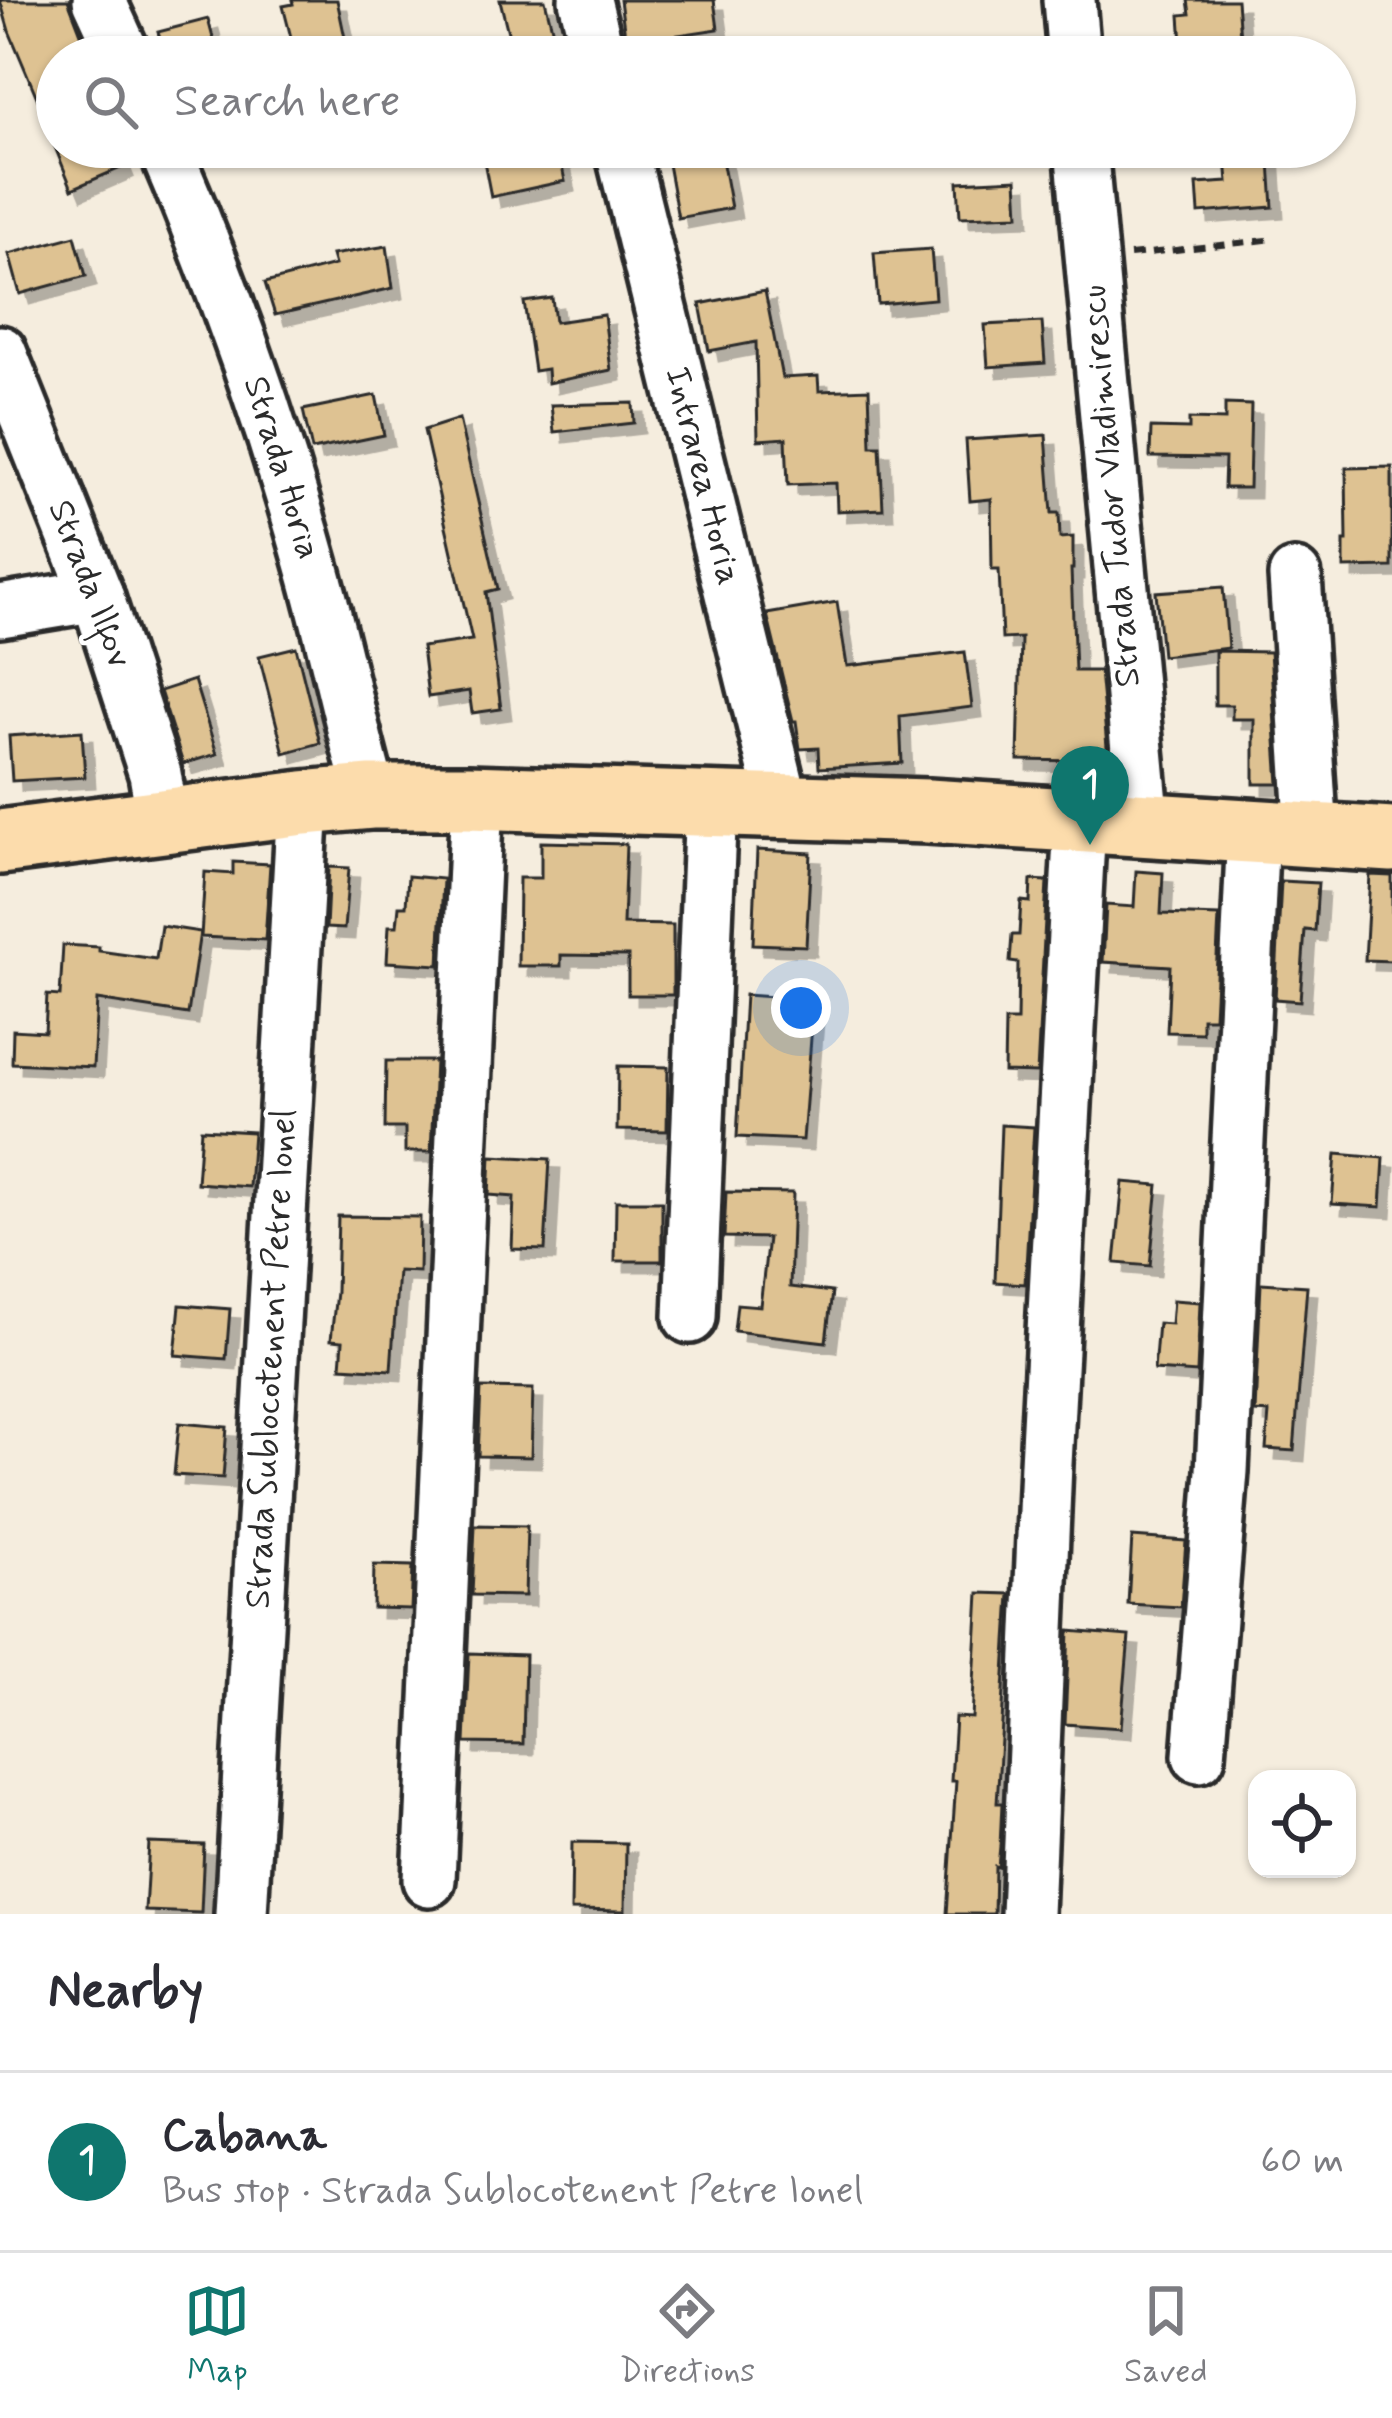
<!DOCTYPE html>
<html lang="en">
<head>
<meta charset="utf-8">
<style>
  body { margin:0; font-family:Mynerve,sans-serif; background:#f7f7f7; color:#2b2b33 }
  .controls { position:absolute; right:36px; bottom:36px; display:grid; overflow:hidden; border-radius:24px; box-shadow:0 3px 9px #0004 }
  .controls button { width:108px; height:108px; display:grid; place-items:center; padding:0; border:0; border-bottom:3px solid #e1e1e2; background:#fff; color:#2b2b33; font:60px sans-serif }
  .you { position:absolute; left:801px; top:1008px; width:42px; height:42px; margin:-30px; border:9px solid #fff; border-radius:50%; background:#1a73e8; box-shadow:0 0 0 18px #1a73e833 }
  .badge { display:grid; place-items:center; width:78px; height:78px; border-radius:50%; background:#0f766e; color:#fff; font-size:39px; font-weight:700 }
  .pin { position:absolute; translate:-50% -99px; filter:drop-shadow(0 3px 6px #0008) }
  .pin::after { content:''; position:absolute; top:63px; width:42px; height:36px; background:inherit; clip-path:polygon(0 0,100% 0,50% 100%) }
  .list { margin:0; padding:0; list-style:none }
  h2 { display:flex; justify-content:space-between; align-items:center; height:156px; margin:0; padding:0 48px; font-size:51px }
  h2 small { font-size:39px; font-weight:400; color:#7c7c81 }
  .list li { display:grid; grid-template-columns:78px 1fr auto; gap:36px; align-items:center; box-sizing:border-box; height:180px; padding:0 48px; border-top:3px solid #e1e1e2 }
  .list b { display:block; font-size:45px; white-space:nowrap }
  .list p { margin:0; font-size:39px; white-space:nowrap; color:#7c7c81 }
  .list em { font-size:39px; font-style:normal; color:#7c7c81 }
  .icon { flex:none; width:66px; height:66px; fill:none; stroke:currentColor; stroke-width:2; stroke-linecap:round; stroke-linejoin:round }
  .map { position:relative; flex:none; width:1392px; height:1914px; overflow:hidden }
  .search { position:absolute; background:#fff; box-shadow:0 3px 9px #0004; left:36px; right:36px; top:36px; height:132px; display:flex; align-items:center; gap:30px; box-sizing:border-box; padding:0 42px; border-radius:66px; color:#7c7c81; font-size:45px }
  .sheet { height:336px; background:#fff }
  nav { display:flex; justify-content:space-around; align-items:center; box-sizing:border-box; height:168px; border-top:3px solid #e1e1e2; background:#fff; font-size:33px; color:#7c7c81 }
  nav a { display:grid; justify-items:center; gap:6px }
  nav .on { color:#0f766e }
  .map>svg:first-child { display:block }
</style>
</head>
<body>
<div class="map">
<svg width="1392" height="1914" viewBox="0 0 1392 1914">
  <defs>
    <filter id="shadow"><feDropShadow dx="10" dy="10" stdDeviation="0" flood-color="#0004"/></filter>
  </defs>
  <rect width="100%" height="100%" fill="#f5edde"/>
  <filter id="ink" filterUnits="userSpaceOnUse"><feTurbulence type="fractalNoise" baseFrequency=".00833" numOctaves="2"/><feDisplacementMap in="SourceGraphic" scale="24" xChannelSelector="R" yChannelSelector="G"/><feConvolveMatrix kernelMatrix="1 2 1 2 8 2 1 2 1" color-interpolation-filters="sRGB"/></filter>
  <g filter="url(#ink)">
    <!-- building -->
    <g fill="#dec292" stroke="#2b2b2b" stroke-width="3" filter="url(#shadow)">
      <path d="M 0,0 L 68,0 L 90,57 L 57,57 L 57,145 L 9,31 Z"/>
      <path d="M 292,0 L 337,0 L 349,57 L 296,57 L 283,6 L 293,4 Z"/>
      <path d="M 500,0 L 545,0 L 559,57 L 514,57 Z"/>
      <path d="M 620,0 L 714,0 L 718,29 L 626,43 Z"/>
      <path d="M 1188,0 L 1237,0 L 1240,38 L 1182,44 L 1180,15 L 1190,14 Z"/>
      <path d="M 208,19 L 218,57 L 165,57 L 158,32 Z"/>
      <path d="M 55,147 L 115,147 L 123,167 L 72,189 Z"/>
      <path d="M 526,147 L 558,147 L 565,181 L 491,197 L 483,156 Z"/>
      <path d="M 1225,147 L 1269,147 L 1273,207 L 1199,213 L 1197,184 L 1228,182 Z"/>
      <path d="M 721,154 L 731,208 L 678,218 L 668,164 Z"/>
      <path d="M 1017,179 L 1019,215 L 960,217 L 958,182 Z"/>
      <path d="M 75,236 L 86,276 L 20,294 L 9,254 Z"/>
      <path d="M 387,246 L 393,288 L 275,315 L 265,283 L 335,265 L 332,255 Z"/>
      <path d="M 931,249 L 935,299 L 878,304 L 874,253 Z"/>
      <path d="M 765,291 L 782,378 L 818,376 L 819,391 L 869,389 L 871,446 L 880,446 L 883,509 L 837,511 L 836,483 L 788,485 L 786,438 L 758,440 L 756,342 L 709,351 L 700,304 Z"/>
      <path d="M 552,298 L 555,322 L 604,315 L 611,370 L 548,383 L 547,369 L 534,371 L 524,302 Z"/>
      <path d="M 1042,322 L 1045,363 L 988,367 L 985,325 Z"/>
      <path d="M 376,395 L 384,435 L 312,450 L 303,410 Z"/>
      <path d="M 633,403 L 634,423 L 554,432 L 551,405 Z"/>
      <path d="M 1225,404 L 1251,405 L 1249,488 L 1224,488 L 1225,458 L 1150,457 L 1151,428 L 1189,429 L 1189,419 L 1225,420 Z"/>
      <path d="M 459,419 L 498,589 L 486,592 L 501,709 L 472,713 L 469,691 L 428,697 L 422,647 L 472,640 L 424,430 Z"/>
      <path d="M 1046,435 L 1052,513 L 1059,513 L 1060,538 L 1073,537 L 1073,569 L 1071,569 L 1075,671 L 1100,671 L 1110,779 L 1079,779 L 1079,761 L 1018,760 L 1021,638 L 1002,639 L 999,570 L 992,570 L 991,499 L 970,501 L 966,440 Z"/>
      <path d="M 1392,467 L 1392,567 L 1344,568 L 1344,541 L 1347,541 L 1346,468 Z"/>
      <path d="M 1223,587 L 1228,648 L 1162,656 L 1156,592 Z"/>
      <path d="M 837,602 L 847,666 L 965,652 L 972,707 L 900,716 L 902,763 L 819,768 L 818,748 L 800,749 L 796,721 L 793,721 L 767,614 Z"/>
      <path d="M 296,647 L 320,743 L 284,753 L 259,656 Z"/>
      <path d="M 1215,651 L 1270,652 L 1279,784 L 1254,784 L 1254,719 L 1232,719 L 1232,705 L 1215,705 Z"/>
      <path d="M 194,680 L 217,754 L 183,764 L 160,691 Z"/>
      <path d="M 82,731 L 85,777 L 12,781 L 9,736 Z"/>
      <path d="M 541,842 L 626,844 L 623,924 L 673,925 L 673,995 L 628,995 L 628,956 L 561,955 L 561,966 L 518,966 L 519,878 L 541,878 Z"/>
      <path d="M 757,850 L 811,853 L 806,946 L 753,944 Z"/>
      <path d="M 233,862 L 270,864 L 265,940 L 201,937 L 205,872 L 233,874 Z"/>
      <path d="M 329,867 L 349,868 L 344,929 L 326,928 Z"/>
      <path d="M 1136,871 L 1163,873 L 1161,914 L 1219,916 L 1214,1018 L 1202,1018 L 1202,1033 L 1167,1032 L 1170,966 L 1103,962 L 1106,905 L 1134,907 Z"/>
      <path d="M 1370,875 L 1392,876 L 1392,961 L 1365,960 Z"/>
      <path d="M 408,876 L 443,879 L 439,965 L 387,962 L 389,926 L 397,926 L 399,906 L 406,906 Z"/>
      <path d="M 1031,880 L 1047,881 L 1037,1073 L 1004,1072 L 1005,1021 L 1017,1021 L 1018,963 L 1010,962 L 1012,935 L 1019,935 L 1021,901 L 1030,902 Z"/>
      <path d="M 1281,881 L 1318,883 L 1315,931 L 1305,930 L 1300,1001 L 1275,999 Z"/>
      <path d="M 161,926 L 200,932 L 188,1014 L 97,1000 L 93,1067 L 12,1063 L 13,1030 L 45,1032 L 47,995 L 60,996 L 63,945 L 99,947 L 99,951 L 156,959 Z"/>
      <path d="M 745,995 L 814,1000 L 803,1140 L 737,1137 Z"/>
      <path d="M 386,1061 L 435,1061 L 431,1152 L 405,1152 L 405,1128 L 385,1128 Z"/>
      <path d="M 618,1066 L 668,1067 L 667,1131 L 617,1130 Z"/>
      <path d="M 1001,1125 L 1034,1127 L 1025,1284 L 995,1282 Z"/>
      <path d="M 201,1129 L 253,1132 L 249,1187 L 197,1183 Z"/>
      <path d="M 1336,1154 L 1384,1158 L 1381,1207 L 1332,1204 Z"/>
      <path d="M 491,1156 L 550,1159 L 545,1250 L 512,1249 L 514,1197 L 489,1195 Z"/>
      <path d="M 1123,1182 L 1158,1185 L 1150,1266 L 1115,1263 Z"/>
      <path d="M 726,1192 L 793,1193 L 790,1287 L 832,1292 L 826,1342 L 734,1331 L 737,1304 L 760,1306 L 768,1238 L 724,1237 Z"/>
      <path d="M 616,1201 L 662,1201 L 662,1261 L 615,1261 Z"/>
      <path d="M 338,1216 L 420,1217 L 419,1272 L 398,1271 L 391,1370 L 341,1367 L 343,1341 L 331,1340 L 336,1292 Z"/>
      <path d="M 1261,1283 L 1307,1286 L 1294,1451 L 1266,1449 L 1269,1413 L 1255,1412 Z"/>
      <path d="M 1173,1300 L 1200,1302 L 1197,1373 L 1154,1370 L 1158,1323 L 1171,1324 Z"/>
      <path d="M 180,1305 L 230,1309 L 226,1359 L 175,1355 Z"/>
      <path d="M 481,1388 L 533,1389 L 531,1457 L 478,1456 Z"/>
      <path d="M 179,1423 L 227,1427 L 223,1478 L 174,1475 Z"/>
      <path d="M 475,1525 L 527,1526 L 525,1596 L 472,1595 Z"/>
      <path d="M 1132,1537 L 1186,1541 L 1181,1607 L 1128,1604 Z"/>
      <path d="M 374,1565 L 413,1566 L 411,1609 L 373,1608 Z"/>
      <path d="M 979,1593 L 1010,1594 L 997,1803 L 1002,1803 L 1000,1846 L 998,1867 L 995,1866 L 994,1914 L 947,1914 L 956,1781 L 951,1781 L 955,1717 L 972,1718 Z"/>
      <path d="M 1069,1631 L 1129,1636 L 1121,1728 L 1065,1724 Z"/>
      <path d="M 469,1653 L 525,1655 L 523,1744 L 465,1743 Z"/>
      <path d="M 572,1842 L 626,1843 L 625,1911 L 571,1910 Z"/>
      <path d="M 149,1843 L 204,1845 L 201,1913 L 145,1911 Z"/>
    </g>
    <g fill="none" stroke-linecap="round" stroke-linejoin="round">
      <defs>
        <g id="minor">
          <path d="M 99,0 L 125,57"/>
          <path d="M 585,0 L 599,57"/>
          <path d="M 1069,0 L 1074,57"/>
          <path d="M 164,147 C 224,286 274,428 314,573 C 335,648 350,723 371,797"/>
          <path d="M 621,147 L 783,805"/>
          <path d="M 1081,147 L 1144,825"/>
          <path d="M 0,352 L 97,595 L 155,774 L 163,820"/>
          <path d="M 1295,576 L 1312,835"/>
          <path d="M 0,611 L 97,595"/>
          <path d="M 690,1317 L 711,803"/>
          <path d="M 1199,1756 L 1222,1471 L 1253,831"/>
          <path d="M 429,1880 L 477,797"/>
          <path d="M 241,1914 L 303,803"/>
          <path d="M 1027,1914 L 1046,1464 L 1080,821"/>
        </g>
        <path id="major" d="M 0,842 L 303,803 L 371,797 L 468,797 L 928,811 L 1392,840"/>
      </defs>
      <!-- minor casing -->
      <use href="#minor" stroke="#2b2b2b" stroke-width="60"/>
      <!-- major casing -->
      <use href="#major" stroke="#2b2b2b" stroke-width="72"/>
      <!-- path -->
      <path stroke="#2b2b2b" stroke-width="6" stroke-dasharray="12 9" stroke-linecap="butt" d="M 1130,255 L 1275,239"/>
      <!-- minor -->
      <use href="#minor" stroke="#fff" stroke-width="51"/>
      <!-- major -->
      <use href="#major" stroke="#fcdcac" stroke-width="63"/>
    </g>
  </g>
  <g text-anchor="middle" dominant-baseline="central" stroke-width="9" stroke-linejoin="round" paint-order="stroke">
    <!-- street labels -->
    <g font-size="36" fill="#2b2b2b" stroke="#fff">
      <text transform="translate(281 468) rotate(73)">Strada Horia</text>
      <text transform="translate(702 476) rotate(76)">Intrarea Horia</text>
      <text transform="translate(1112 486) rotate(-95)">Strada Tudor Vladimirescu</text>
      <text transform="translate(89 584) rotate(69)">Strada Ilfov</text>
      <text transform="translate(272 1359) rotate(-87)">Strada Sublocotenent Petre Ionel</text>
    </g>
  </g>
</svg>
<div class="controls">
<button><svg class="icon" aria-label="locate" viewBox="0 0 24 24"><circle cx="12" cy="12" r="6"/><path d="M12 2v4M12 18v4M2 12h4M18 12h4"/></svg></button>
</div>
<div class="you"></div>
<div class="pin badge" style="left:1090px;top:845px">1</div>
<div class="search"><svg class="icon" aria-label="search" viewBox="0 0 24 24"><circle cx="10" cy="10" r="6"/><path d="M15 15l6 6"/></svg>Search here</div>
</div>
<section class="sheet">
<h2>Nearby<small></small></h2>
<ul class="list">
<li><span class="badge">1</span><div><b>Cabana</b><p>Bus stop · Strada Sublocotenent Petre Ionel</p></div><em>60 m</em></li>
</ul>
</section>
<nav>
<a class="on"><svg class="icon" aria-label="map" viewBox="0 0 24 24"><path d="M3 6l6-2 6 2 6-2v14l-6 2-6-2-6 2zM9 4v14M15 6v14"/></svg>Map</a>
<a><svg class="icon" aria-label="directions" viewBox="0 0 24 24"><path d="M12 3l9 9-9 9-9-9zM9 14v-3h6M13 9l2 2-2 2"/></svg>Directions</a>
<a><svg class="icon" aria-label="saved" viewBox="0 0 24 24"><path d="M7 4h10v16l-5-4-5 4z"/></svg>Saved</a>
</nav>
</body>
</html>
